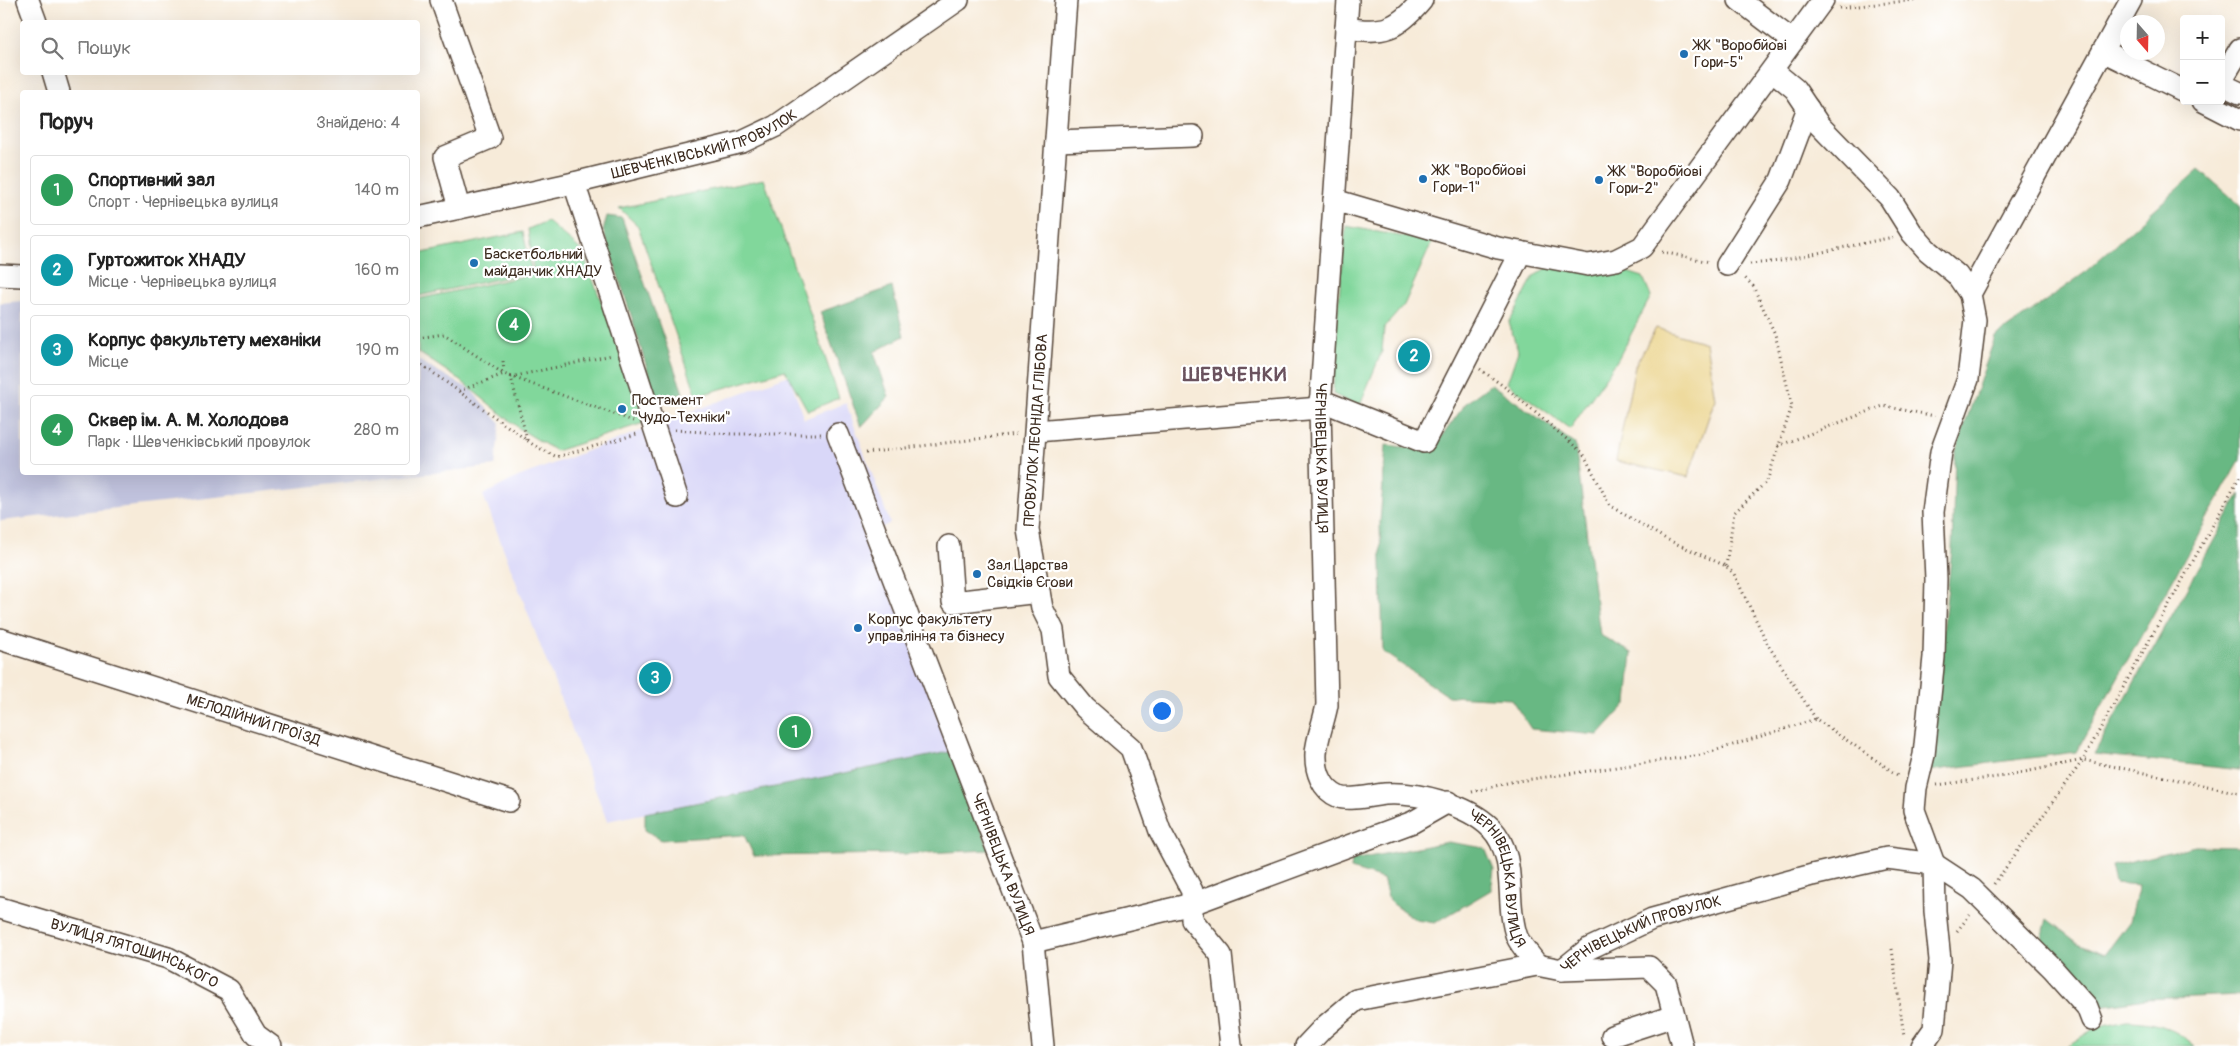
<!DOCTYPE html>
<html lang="uk">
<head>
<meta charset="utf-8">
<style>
  body { margin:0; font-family:Pangolin,sans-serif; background:#f2f2f2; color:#222 }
  .controls { position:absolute; right:15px; top:15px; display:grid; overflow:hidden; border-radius:5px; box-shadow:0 5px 20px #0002 }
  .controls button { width:45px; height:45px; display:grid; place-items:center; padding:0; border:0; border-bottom:1px solid #e0e0e0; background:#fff; color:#222; font:25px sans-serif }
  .compass { position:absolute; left:2120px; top:15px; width:45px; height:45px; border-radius:50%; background:#fff; box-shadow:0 5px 20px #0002; rotate:160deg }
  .you { position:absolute; left:1161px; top:710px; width:18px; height:18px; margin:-12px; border:4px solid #fff; border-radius:50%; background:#1a73e8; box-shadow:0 0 0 8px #1a73e833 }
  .badge { display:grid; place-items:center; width:32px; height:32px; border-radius:50%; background:#1a73e8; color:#fff; font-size:16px; font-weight:700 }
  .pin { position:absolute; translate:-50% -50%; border:2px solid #fff; box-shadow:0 1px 5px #0006 }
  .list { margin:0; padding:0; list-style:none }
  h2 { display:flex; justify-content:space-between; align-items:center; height:65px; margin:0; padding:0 20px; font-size:21px }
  h2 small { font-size:16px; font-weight:400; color:#767676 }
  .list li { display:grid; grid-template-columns:32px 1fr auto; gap:15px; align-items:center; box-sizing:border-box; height:70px; margin:0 10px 10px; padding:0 10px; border:1px solid #e0e0e0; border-radius:5px }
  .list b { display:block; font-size:19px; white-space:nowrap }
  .list p { margin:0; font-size:16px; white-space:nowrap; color:#767676 }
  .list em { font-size:16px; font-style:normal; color:#767676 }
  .icon { flex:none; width:28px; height:28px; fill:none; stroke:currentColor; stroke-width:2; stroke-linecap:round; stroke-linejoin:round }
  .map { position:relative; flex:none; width:2240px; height:1046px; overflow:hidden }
  .search { position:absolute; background:#fff; box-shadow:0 5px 20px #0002; left:20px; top:20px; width:400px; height:55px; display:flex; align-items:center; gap:12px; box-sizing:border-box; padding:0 18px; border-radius:5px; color:#767676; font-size:19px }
  .panel { position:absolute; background:#fff; box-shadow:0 5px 20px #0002; left:20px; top:90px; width:400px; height:385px; border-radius:5px }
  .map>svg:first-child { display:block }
</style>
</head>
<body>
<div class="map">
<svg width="2240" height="1046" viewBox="0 0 2240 1046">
  <rect width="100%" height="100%" fill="#fff"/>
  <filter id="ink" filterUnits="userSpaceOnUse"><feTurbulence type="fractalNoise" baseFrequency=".02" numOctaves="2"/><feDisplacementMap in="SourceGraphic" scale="10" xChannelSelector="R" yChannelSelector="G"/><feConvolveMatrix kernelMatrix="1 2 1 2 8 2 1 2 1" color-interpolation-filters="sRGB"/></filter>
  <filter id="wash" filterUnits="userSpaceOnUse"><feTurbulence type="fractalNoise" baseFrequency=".0096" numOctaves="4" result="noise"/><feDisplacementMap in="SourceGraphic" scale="20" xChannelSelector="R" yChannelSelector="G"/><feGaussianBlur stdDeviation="1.12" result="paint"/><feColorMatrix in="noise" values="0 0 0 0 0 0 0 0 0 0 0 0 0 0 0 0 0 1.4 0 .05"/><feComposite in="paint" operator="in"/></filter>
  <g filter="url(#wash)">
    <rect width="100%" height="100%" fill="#f7ebd9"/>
    <!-- built -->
    <path fill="#d9d7f8" d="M 789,375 L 804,419 L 846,403 L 890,523 L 876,531 L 960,750 L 607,821 L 483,495 L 518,477 Z"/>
    <!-- industrial -->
    <path fill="#c0c2dd" d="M 22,301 L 22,472 L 418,472 L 418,360 L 471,390 L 500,423 L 495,466 L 0,521 L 0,303 Z"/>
    <!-- green -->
    <g fill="#81d79b" stroke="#5e805c">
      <path d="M 764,179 L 839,398 L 808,411 L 785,370 L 697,396 L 638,226 L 619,208 Z"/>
      <path d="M 547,221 L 582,251 L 647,422 L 556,451 L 520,429 L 460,380 L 418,352 L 418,299 L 534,274 L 528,229 Z"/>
      <path d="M 1346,226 L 1432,242 L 1404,305 L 1384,328 L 1382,351 L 1359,407 L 1333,394 L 1336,328 Z"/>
      <path d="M 523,232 L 532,272 L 418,296 L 418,254 Z"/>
      <path d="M 1554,264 L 1611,267 L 1643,277 L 1651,296 L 1618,359 L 1570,429 L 1507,383 L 1518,351 L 1509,323 L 1534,276 Z"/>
      <path d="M 2126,1021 C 2153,1021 2175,1028 2195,1046 L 2067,1046 L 2095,1028 Z"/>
    </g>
    <!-- forest -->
    <g fill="#68b883" stroke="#527150">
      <path d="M 2199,169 L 2240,205 L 2240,460 L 2076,752 L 1928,771 L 1952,549 L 1955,453 L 1995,337 L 2083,274 Z"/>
      <path d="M 607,216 L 622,218 L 683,393 L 657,402 L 632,318 L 603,230 Z"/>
      <path d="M 892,287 L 904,336 L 874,352 L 889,397 L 861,427 L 820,312 Z"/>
      <path d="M 1491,384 L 1575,444 L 1600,635 L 1632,653 L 1627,703 L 1598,735 L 1531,729 L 1511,699 L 1448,696 L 1383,652 L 1380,522 L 1386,445 L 1432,450 L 1466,403 Z"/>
      <path d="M 2240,494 L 2240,770 L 2094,754 Z"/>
      <path d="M 954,751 L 989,850 L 904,854 L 754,856 L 744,835 L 661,840 L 645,830 L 645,813 Z"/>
      <path d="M 1448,842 L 1485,848 L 1494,870 L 1491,890 L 1435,923 L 1416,920 L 1389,901 L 1383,879 L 1351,869 L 1352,860 Z"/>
      <path d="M 2195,846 L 2240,847 L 2240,995 L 2145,999 L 2101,1006 L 2040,946 L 2047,919 L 2078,943 L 2105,954 L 2130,921 L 2139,885 L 2115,883 L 2111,866 Z"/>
    </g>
    <!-- sand -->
    <path fill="#eeda9e" stroke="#94825e" d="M 1656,328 L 1706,343 L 1715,399 L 1688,477 L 1616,461 L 1635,366 Z"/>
  </g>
  <g filter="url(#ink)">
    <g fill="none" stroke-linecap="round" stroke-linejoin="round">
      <defs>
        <g id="minor">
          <path d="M 28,0 L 36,22"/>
          <path d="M 441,0 L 490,138 L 445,157 L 459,208"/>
          <path d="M 1066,0 L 1028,530 L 1042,608 L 1053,630 L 1059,676 L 1085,708 L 1131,748 L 1160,831 L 1192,891 L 1192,920 L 1221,955 L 1231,1046"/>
          <path id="s1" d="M 1348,0 L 1320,408 L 1327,705 C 1324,721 1317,738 1316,753 C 1315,771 1322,790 1339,797 C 1349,801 1374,795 1385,794 C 1417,792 1467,804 1491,828 C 1519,857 1504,902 1517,937 C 1521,946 1531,956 1537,965"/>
          <path d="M 1739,0 L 1793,41"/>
          <path d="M 1346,28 C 1383,34 1397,30 1422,0"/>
          <path d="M 2103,51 L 2184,91"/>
          <path d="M 1773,71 L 1795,89 L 1819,125 L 1890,198 L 1912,233 L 1928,251 L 1957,275 L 1970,294"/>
          <path d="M 53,72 L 59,92"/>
          <path d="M 2221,81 L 2240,49"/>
          <path d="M 2221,84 L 2240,93"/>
          <path d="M 2203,101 L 2240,120"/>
          <path d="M 1056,141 L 1193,136"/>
          <path d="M 574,183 L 677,497"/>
          <path d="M 1334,200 L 1498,248 L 1588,265 L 1616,260 L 1642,247 L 1823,0"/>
          <path id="s2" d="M 418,217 L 574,183 L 742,142 L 776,126 L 958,0"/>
          <path d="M 1727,265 L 1781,180 L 1808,108"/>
          <path d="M 0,275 L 22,276"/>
          <path d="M 1320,400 L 1424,442 L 1521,252"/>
          <path d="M 1036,431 L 1320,408"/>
          <path id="s3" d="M 838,434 L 1033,942 L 1043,1046"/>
          <path d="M 949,546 L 953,602 L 1039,592"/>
          <path id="s4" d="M 0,639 L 509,801"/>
          <path id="s5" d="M 0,908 L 168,958 L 229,990 L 256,1035 L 271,1046"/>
          <path d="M 1033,942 L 1192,904 L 1413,822 L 1448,802"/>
          <path d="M 1562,970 L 1649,967 L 1666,984 L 1682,1046"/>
          <path d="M 1612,1036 L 1674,1016"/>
          <path id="s6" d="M 1306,1046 L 1323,1028 L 1356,1000 L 1537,965 L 1562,970 L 1588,949 L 1652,919 L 1812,875 L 1887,858 L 1934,864 L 1972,889 L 2053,969 L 2087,1007 L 2092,1020"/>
          <path d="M 1922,1046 L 1934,1029 L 1940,960 L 1935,911 L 1934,864 L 1914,810 L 1916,788 L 1924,755 L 1934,657 L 1936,579 L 1933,512 L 1941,452 L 1968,379 L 1975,320 L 1970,294 L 2131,0"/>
        </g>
      </defs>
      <!-- minor casing -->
      <use href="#minor" stroke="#57473a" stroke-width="24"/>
      <!-- path -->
      <g stroke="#57473a" stroke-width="3" stroke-dasharray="1 4" stroke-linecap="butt">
        <path d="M 1839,8 L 1915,0"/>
        <path d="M 1662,252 L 1710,262"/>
        <path d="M 1750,264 L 1780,261 L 1893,237"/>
        <path d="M 418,338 L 444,334 L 504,374 L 633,421"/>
        <path d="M 418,362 L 535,446 L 557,457 L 637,434"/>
        <path d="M 1480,369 L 1510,391 L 1583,453 L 1610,506 L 1666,539 L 1726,566 L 1734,574 L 1768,645 L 1816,719"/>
        <path d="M 459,391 L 504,374 L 503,361"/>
        <path d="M 675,430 L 732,434 L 821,434"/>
        <path d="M 527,440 L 511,377 L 612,355"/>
        <path d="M 1778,446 L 1883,406 L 1935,416"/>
        <path d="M 866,453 L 1016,434"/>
        <path d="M 1726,566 L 1734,513 L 1767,481 L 1792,406 L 1775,334 L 1753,286 L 1743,276"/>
        <path d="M 999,571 L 1017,569"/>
        <path d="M 1937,785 L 2005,776 L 2083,760 L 2240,793"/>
        <path d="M 1472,792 L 1511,782 L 1701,755 L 1816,719 L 1899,776"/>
        <path d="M 1994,884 L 2083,760 L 2240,476"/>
        <path d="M 1957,931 L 1970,915"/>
        <path d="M 1892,949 L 1904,1037"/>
      </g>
      <!-- minor -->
      <use href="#minor" stroke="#fff" stroke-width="21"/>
    </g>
  </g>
  <!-- markers -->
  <g fill="#1f6fb2" stroke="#fff" stroke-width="2">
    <circle cx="1684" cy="54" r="5"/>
    <circle cx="1423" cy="179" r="5"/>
    <circle cx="1599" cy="180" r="5"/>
    <circle cx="474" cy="263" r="5"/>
    <circle cx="622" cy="409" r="5"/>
    <circle cx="977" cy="574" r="5"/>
    <circle cx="858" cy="628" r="5"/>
  </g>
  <g text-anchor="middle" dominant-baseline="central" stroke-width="4.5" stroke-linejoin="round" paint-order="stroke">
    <!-- poi labels -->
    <g font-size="15" fill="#3b2a1e" stroke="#fff" text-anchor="start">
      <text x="1694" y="45">ЖК "Воробйові<tspan x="1694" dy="17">Гори-5"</tspan></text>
      <text x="1433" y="170">ЖК "Воробйові<tspan x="1433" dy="17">Гори-1"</tspan></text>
      <text x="1609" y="171">ЖК "Воробйові<tspan x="1609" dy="17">Гори-2"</tspan></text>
      <text x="484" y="254">Баскетбольний<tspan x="484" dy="17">майданчик ХНАДУ</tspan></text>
      <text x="632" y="400">Постамент<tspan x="632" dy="17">"Чудо-Техніки"</tspan></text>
      <text x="987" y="565">Зал Царства<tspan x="987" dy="17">Свідків Єгови</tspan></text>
      <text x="868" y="619">Корпус факультету<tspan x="868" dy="17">управління та бізнесу</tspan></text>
    </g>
    <!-- street labels -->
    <g font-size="15" fill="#3b2a1e" stroke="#fff">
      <text stroke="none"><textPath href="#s2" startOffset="296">ШЕВЧЕНКІВСЬКИЙ ПРОВУЛОК</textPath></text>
      <text transform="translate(1036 430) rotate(-86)">ПРОВУЛОК ЛЕОНІДА ГЛІБОВА</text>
      <text stroke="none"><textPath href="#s1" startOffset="459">ЧЕРНІВЕЦЬКА ВУЛИЦЯ</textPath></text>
      <text stroke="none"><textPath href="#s4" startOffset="266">МЕЛОДІЙНИЙ ПРОЇЗД</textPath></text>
      <text stroke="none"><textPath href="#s3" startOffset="461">ЧЕРНІВЕЦЬКА ВУЛИЦЯ</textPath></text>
      <text stroke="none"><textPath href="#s1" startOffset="1018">ЧЕРНІВЕЦЬКА ВУЛИЦЯ</textPath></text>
      <text stroke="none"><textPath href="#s6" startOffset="366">ЧЕРНІВЕЦЬКИЙ ПРОВУЛОК</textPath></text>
      <text stroke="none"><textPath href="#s5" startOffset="142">ВУЛИЦЯ ЛЯТОШИНСЬКОГО</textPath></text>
    </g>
    <!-- district labels -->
    <g font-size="20" font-weight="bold" letter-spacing="1" fill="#6a525e" stroke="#fff">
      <text x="1235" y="374">ШЕВЧЕНКИ</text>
    </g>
  </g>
</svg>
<div class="controls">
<button>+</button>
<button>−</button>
</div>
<svg class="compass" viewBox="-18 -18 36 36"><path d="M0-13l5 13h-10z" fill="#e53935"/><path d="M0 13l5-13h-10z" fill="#767676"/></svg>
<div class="you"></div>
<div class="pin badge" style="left:795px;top:732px;background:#2e9e5b">1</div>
<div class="pin badge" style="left:1414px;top:356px;background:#0f9aa8">2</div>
<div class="pin badge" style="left:655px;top:678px;background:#0f9aa8">3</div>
<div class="pin badge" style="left:514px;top:325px;background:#2e9e5b">4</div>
<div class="search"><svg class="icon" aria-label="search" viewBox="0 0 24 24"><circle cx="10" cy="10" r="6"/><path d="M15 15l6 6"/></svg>Пошук</div>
<section class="panel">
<h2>Поруч<small>Знайдено: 4</small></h2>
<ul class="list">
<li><span class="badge" style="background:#2e9e5b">1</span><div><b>Спортивний зал</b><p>Спорт · Чернівецька вулиця</p></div><em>140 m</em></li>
<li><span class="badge" style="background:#0f9aa8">2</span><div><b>Гуртожиток ХНАДУ</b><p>Місце · Чернівецька вулиця</p></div><em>160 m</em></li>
<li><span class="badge" style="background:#0f9aa8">3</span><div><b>Корпус факультету механіки</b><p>Місце</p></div><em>190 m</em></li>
<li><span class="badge" style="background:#2e9e5b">4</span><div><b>Сквер ім. А. М. Холодова</b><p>Парк · Шевченківський провулок</p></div><em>280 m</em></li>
</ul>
</section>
</div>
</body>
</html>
